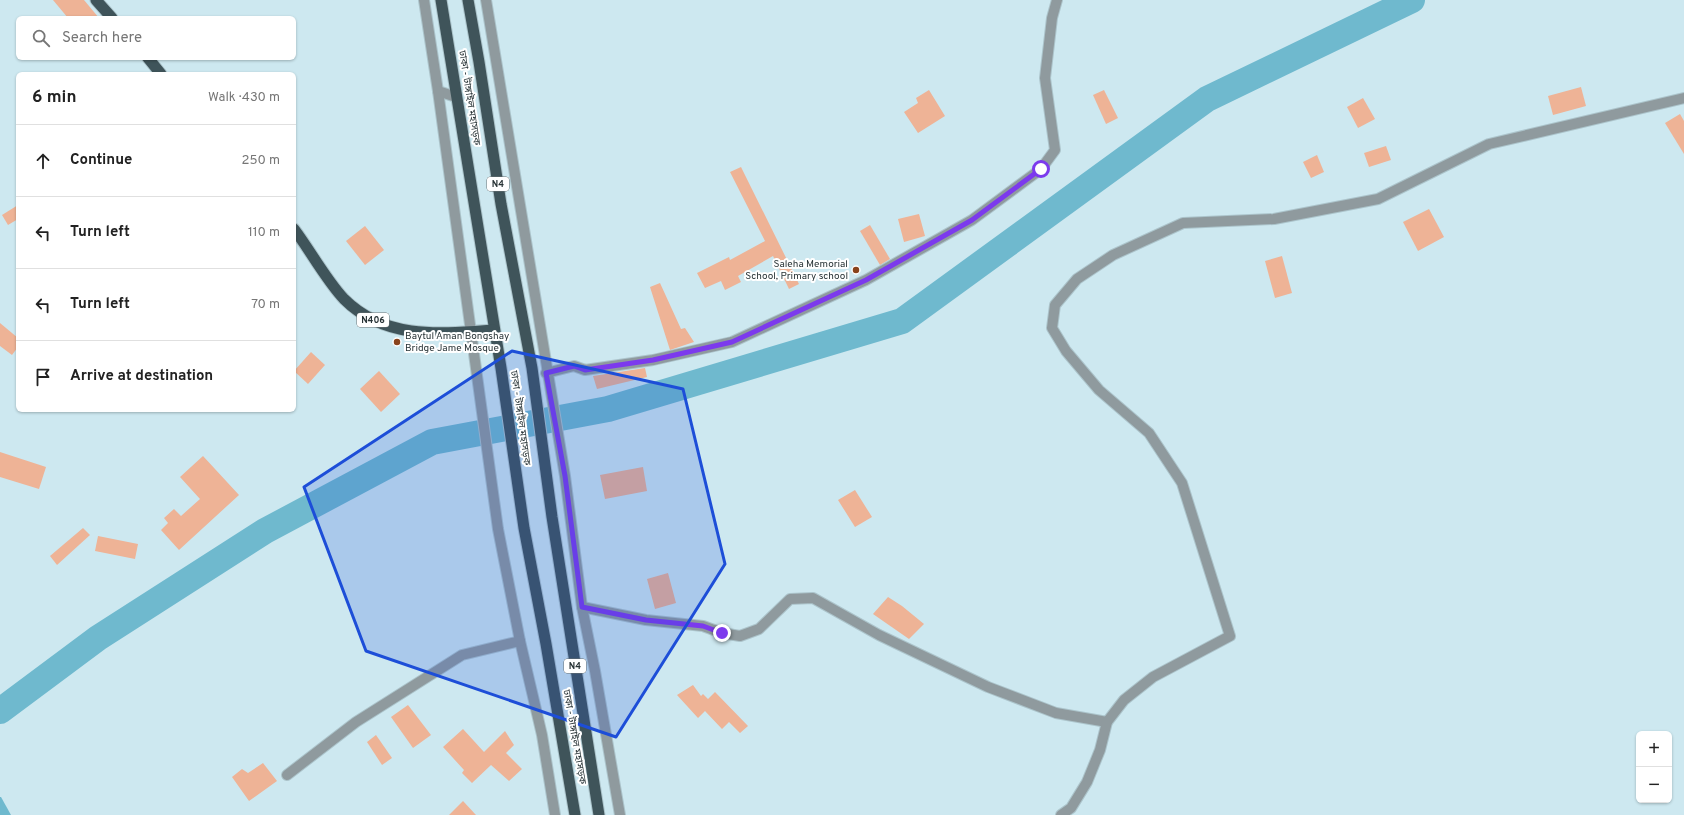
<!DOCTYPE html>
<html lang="en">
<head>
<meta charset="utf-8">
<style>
  body { margin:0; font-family:Overpass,"Noto Sans Bengali",sans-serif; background:#f2f2f2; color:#222 }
  .controls { position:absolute; right:12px; bottom:12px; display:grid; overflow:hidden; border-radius:6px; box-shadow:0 1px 3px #0004 }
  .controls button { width:36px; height:36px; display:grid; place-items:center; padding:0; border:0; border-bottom:1px solid #e0e0e0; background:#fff; color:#222; font:20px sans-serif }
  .stop { position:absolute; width:12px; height:12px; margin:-9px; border:3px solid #7c3aed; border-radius:50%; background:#fff }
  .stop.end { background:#7c3aed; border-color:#fff; box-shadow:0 1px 4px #0008 }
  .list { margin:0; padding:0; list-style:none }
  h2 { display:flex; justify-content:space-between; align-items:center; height:52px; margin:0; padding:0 16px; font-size:17px }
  h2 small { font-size:13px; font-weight:400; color:#767676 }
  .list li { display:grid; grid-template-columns:26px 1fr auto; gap:12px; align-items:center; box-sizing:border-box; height:72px; padding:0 16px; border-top:1px solid #e0e0e0 }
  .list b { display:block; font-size:15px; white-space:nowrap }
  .list em { font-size:13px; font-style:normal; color:#767676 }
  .icon { flex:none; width:22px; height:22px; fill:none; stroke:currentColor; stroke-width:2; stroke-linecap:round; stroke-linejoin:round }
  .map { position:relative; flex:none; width:1684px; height:815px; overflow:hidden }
  .search { position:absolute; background:#fff; box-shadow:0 1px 3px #0004; left:16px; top:16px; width:280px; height:44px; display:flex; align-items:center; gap:10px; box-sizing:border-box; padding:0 14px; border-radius:6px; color:#767676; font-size:15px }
  .panel { position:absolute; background:#fff; box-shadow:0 1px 3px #0004; left:16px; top:72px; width:280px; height:340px; border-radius:6px }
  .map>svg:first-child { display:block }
</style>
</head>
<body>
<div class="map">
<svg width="1684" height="815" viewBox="0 0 1684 815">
  <rect width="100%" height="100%" fill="#cde8f0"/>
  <!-- water -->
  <path fill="#6fb9ce" d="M 0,797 L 1,797 L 11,815 L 0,815 Z"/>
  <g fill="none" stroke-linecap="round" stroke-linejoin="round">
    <!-- river -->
    <path stroke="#6fb9ce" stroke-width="26" d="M 0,711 L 98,638 L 265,531 L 432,442 L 608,409 L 902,321 L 1207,99 L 1412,0"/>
  </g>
  <!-- building -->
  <g fill="#eeb396">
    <path d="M 53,0 L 84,0 L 99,18 L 68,18 Z"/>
    <path d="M 1581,87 L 1586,106 L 1553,115 L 1548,96 Z"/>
    <path d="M 929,90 L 945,116 L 918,133 L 904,112 L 918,103 L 916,98 Z"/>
    <path d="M 1104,90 L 1118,118 L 1106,124 L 1093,95 Z"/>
    <path d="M 1363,98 L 1375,119 L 1358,128 L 1347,107 Z"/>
    <path d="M 1680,114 L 1684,121 L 1684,154 L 1665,123 Z"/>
    <path d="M 1386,146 L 1391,160 L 1369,167 L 1364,153 Z"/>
    <path d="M 1317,155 L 1324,172 L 1311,178 L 1303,162 Z"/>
    <path d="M 741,167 L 799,284 L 789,289 L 773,256 L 738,276 L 741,282 L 725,290 L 721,281 L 705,288 L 697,273 L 729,257 L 730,260 L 765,241 L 730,172 Z"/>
    <path d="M 18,205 L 18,219 L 8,225 L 2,215 Z"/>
    <path d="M 1429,209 L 1444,237 L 1418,251 L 1403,222 Z"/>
    <path d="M 919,214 L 925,236 L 904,242 L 898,219 Z"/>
    <path d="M 870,225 L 890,259 L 880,265 L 860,231 Z"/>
    <path d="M 365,226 L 384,250 L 365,265 L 346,241 Z"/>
    <path d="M 1282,256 L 1292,293 L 1275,298 L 1265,261 Z"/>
    <path d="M 660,283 L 681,329 L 685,328 L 694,342 L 670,350 L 650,287 Z"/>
    <path d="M 0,323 L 18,338 L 18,347 L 12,355 L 0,346 Z"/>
    <path d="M 311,352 L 325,365 L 308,384 L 294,371 Z"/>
    <path d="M 645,368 L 647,377 L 597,389 L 593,376 Z"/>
    <path d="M 379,371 L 400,394 L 381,412 L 360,389 Z"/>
    <path d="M 0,452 L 46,467 L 39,489 L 0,477 Z"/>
    <path d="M 203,456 L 239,495 L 179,550 L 161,530 L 168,523 L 164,518 L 174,509 L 181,516 L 200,499 L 180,477 Z"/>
    <path d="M 643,467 L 647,491 L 605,499 L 600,475 Z"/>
    <path d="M 855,490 L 872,517 L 855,527 L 838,500 Z"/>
    <path d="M 83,528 L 90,535 L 57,565 L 50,556 Z"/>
    <path d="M 98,536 L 138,544 L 135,559 L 95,551 Z"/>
    <path d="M 668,573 L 676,603 L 655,609 L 647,579 Z"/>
    <path d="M 888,597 L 902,606 L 924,624 L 909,639 L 873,614 Z"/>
    <path d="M 693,685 L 701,696 L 703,694 L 708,699 L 715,692 L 748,726 L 740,733 L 729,722 L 722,729 L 705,711 L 698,718 L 677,695 Z"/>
    <path d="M 408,705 L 431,735 L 413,748 L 391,717 Z"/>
    <path d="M 463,729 L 484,752 L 505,731 L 514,745 L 506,753 L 522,769 L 509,781 L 491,765 L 472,783 L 462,773 L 464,770 L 443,747 Z"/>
    <path d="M 376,735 L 392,758 L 382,765 L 367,742 Z"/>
    <path d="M 263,763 L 277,781 L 249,801 L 232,777 L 242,769 L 248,773 Z"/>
    <path d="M 463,801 L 476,815 L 449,815 Z"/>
  </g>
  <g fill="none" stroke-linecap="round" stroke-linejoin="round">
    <defs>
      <g id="minor">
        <path d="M 424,0 L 438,91 L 456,97"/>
        <path d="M 486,0 L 565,476 L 582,607 L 595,671 L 620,815"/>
        <path d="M 438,91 L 498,529 L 520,641 L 542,735 L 555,815"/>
        <path d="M 546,373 L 574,366 L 585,370 L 653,360 L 732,342 L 866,280 L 972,220 L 1041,169 L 1055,150 L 1045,78 L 1052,18 L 1057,0"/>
        <path d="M 582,607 L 646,620 L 703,626 L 722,633 L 740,636 L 759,629 L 790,599 L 813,598 L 879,635 L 988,687 L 1056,713 L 1107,722"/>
        <path d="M 287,775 L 356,722 L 462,655 L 520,641"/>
        <path d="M 1061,815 L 1071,808 L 1087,782 L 1100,750 L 1107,722 L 1124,700 L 1153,677 L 1230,636 L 1182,483 L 1149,433 L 1099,390 L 1066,351 L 1052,328 L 1055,305 L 1077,279 L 1113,255 L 1183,223 L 1274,219 L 1378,199 L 1489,144 L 1684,98"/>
      </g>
      <g id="trunk">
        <path d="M 96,0 L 112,18"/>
        <path d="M 441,0 L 501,368 L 524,528 L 546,644 L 575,815"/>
        <path d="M 468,0 L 479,62 L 501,204 L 532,368 L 552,517 L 599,815"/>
        <path d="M 148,58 L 161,74"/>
        <path d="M 294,229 C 310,250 326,280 344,299 C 385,340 440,334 493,330"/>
      </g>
    </defs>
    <!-- minor casing -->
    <use href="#minor" stroke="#acc4cb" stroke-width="12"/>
    <!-- trunk casing -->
    <use href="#trunk" stroke="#acc4cb" stroke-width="13"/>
    <!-- minor -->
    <use href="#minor" stroke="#8f9a9e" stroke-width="10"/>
    <!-- trunk -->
    <use href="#trunk" stroke="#3f545a" stroke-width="11"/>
  </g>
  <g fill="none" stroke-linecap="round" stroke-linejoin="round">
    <!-- route -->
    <path stroke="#7c3aed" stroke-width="5" d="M 722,633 L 703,626 L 646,620 L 582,607 L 565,476 L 546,373 L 574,366 L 585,370 L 653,360 L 732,342 L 866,280 L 972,220 L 1041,169"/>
  </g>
  <!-- marked area -->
  <path fill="#1d4ed8" fill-opacity="0.2" stroke="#1d4ed8" stroke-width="3" stroke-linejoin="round" d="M 512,351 L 683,389 L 725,564 L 616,737 L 366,651 L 304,487 Z"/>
  <!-- markers -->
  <g fill="#89431c" stroke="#fff" stroke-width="1.5">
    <circle cx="856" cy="270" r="4"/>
    <circle cx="397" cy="342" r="4"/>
  </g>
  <g text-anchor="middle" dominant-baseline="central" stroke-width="4" stroke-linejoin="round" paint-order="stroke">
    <!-- shield labels -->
    <g fill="#fff" stroke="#687072" stroke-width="1">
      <rect x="487" y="177" width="22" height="14" rx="3"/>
      <rect x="357" y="313" width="32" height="14" rx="3"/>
      <rect x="564" y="659" width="22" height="14" rx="3"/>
    </g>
    <g font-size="9" font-weight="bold" fill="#283336">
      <text x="498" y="184">N4</text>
      <text x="373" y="320">N406</text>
      <text x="575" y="666">N4</text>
    </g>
    <!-- street labels -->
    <g font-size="10" fill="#283336" stroke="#fff">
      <text transform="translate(469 98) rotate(81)">ঢাকা - টাঙ্গাইল মহাসড়ক</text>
      <text transform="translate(520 418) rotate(82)">ঢাকা - টাঙ্গাইল মহাসড়ক</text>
      <text transform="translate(574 737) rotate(80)">ঢাকা - টাঙ্গাইল মহাসড়ক</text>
    </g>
    <!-- poi labels -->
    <g font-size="10" fill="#283336" stroke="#fff" text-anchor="end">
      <text x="848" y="264">Saleha Memorial<tspan x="848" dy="12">School, Primary school</tspan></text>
      <text x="405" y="336" text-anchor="start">Baytul Aman Bongshay<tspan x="405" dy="12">Bridge Jame Mosque</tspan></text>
    </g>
  </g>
</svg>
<div class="controls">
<button>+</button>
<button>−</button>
</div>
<div class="stop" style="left:1041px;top:169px"></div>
<div class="stop end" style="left:722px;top:633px"></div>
<div class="search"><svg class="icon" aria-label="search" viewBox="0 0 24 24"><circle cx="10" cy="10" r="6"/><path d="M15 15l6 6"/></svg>Search here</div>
<section class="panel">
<h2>6 min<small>Walk · 430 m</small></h2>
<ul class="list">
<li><svg class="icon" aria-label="ahead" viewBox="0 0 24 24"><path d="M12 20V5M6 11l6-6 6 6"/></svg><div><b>Continue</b></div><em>250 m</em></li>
<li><svg class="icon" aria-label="left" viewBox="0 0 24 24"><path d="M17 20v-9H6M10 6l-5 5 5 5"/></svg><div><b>Turn left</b></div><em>110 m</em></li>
<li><svg class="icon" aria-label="left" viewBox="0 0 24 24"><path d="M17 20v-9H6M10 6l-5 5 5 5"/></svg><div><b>Turn left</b></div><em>70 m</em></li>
<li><svg class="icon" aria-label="arrive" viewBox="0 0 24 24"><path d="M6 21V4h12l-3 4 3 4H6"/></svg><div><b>Arrive at destination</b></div></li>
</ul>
</section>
</div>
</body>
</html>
